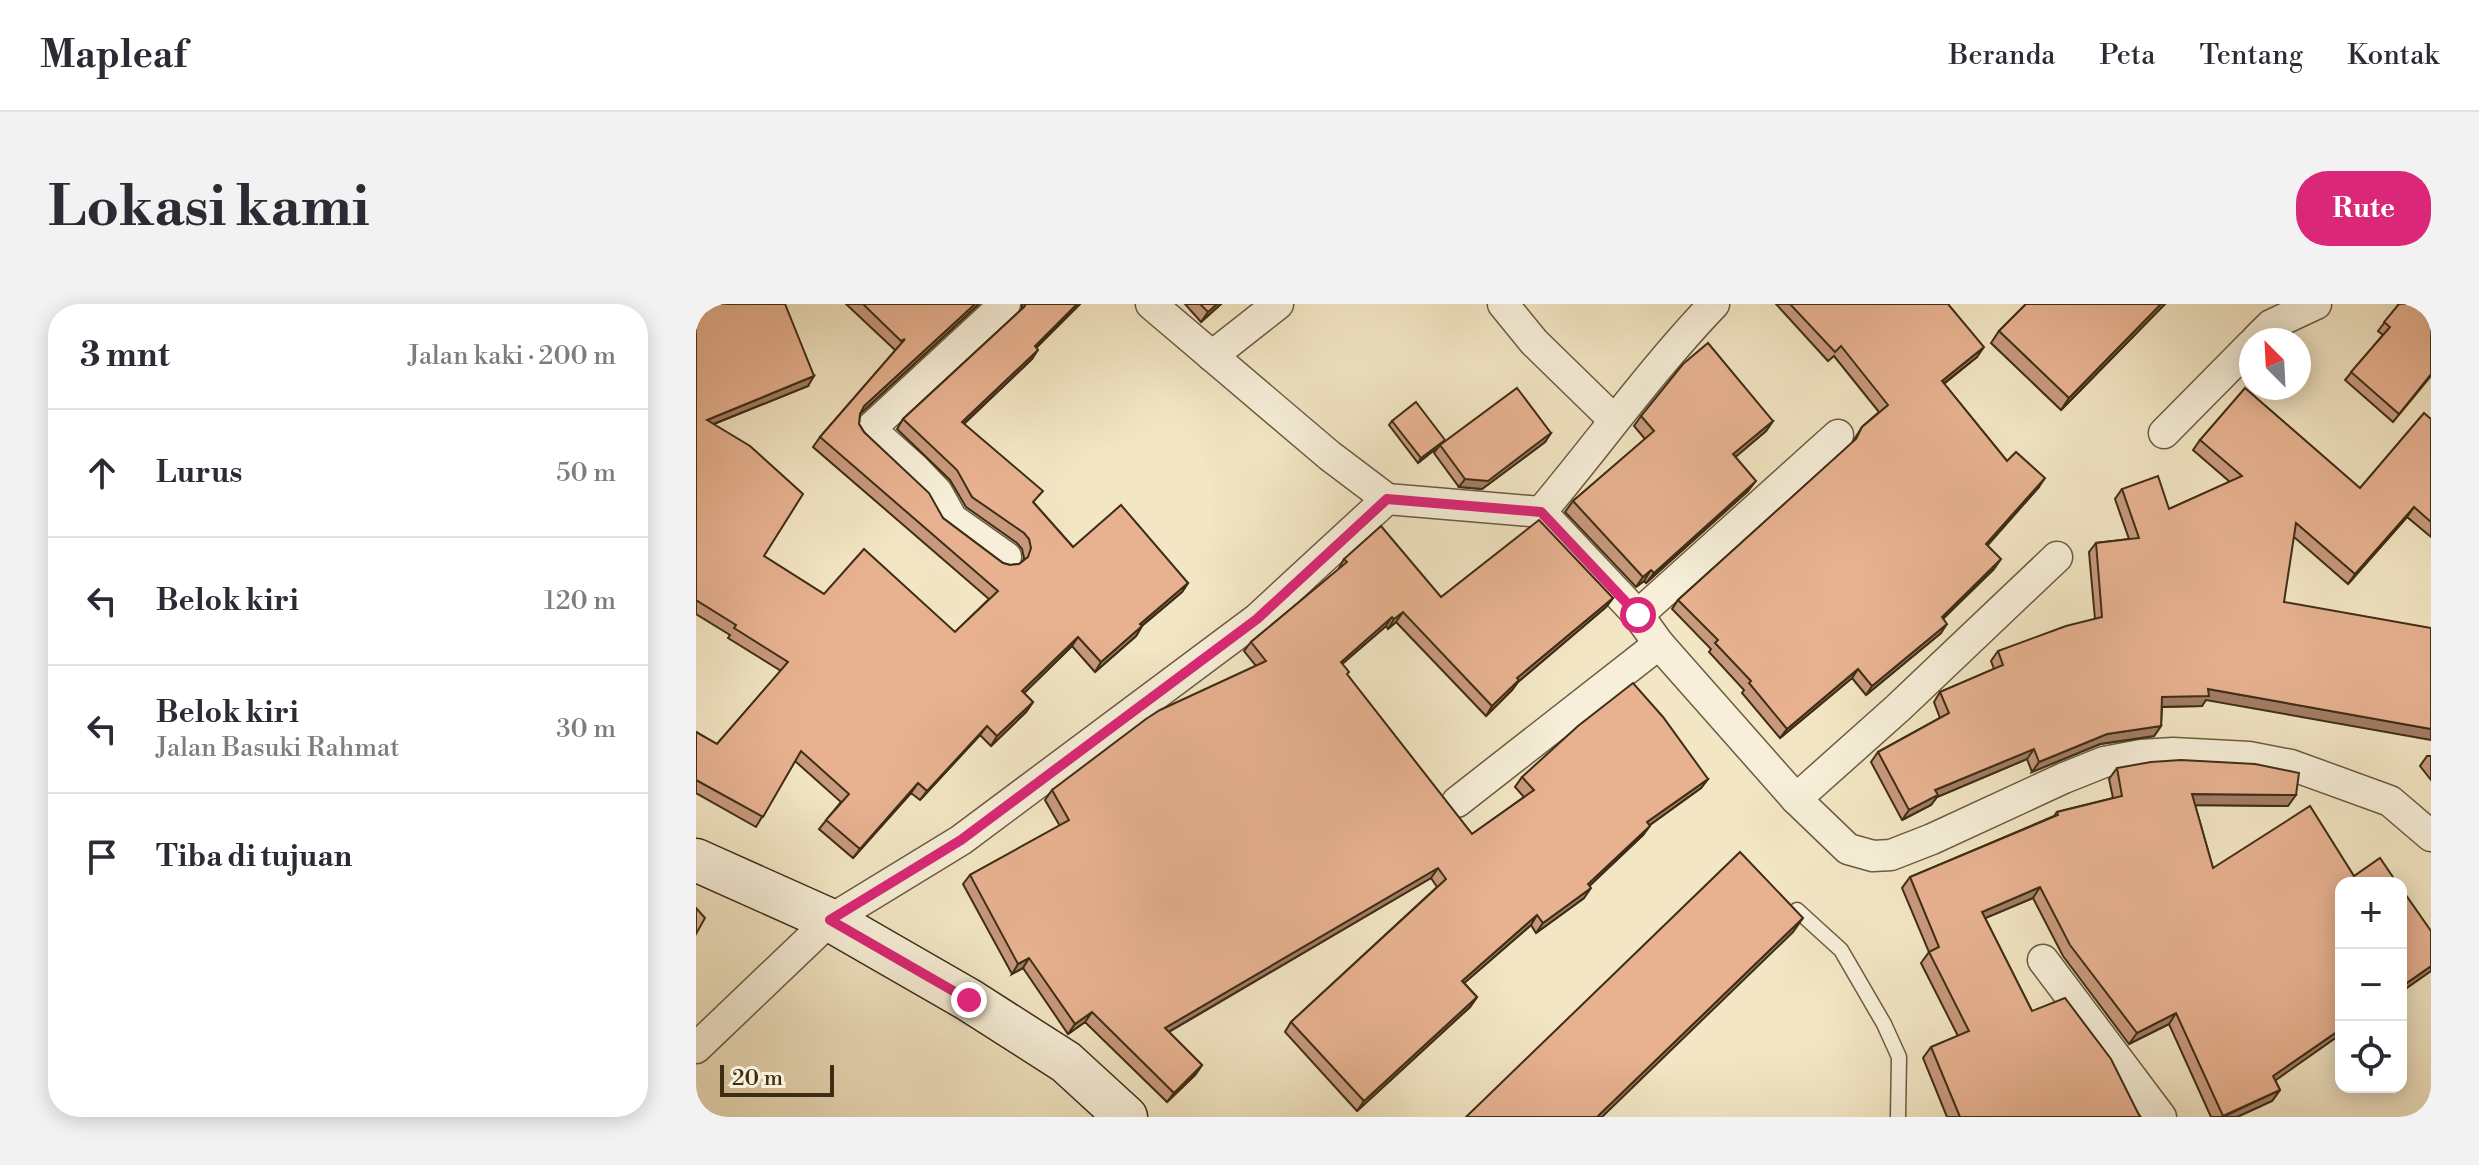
<!DOCTYPE html>
<html lang="id">
<head>
<meta charset="utf-8">
<style>
  body { margin:0; font-family:"Libre Bodoni",serif; background:#f2f2f3; color:#2b2b33 }
  .controls { position:absolute; right:24px; bottom:24px; display:grid; overflow:hidden; border-radius:16px; box-shadow:0 4px 20px #0003 }
  .controls button { width:72px; height:72px; display:grid; place-items:center; padding:0; border:0; border-bottom:2px solid #e1e1e2; background:#fff; color:#2b2b33; font:40px sans-serif }
  .compass { position:absolute; left:1543px; top:24px; width:72px; height:72px; border-radius:50%; background:#fff; box-shadow:0 4px 20px #0003; rotate:336deg }
  .scale { position:absolute; left:24px; bottom:20px; width:114px; box-sizing:border-box; padding-left:8px; border:4px solid #3e2d15; border-top:0; font-size:22px; line-height:28px; white-space:nowrap; color:#3e2d15; -webkit-text-stroke:6px #f7efd9; paint-order:stroke }
  .stop { position:absolute; width:24px; height:24px; margin:-18px; border:6px solid #db2777; border-radius:50%; background:#fff }
  .stop.end { background:#db2777; border-color:#fff; box-shadow:0 2px 8px #0008 }
  .list { margin:0; padding:0; list-style:none }
  h2 { display:flex; justify-content:space-between; align-items:center; height:104px; margin:0; padding:0 32px; font-size:34px }
  h2 small { font-size:26px; font-weight:400; color:#7c7c81 }
  .list li { display:grid; grid-template-columns:52px 1fr auto; gap:24px; align-items:center; box-sizing:border-box; height:128px; padding:0 32px; border-top:2px solid #e1e1e2 }
  .list b { display:block; font-size:30px; white-space:nowrap }
  .list p { margin:0; font-size:26px; white-space:nowrap; color:#7c7c81 }
  .list em { font-size:26px; font-style:normal; color:#7c7c81 }
  .icon { flex:none; width:44px; height:44px; fill:none; stroke:currentColor; stroke-width:2; stroke-linecap:round; stroke-linejoin:round }
  .map { position:relative; flex:none; width:1735px; height:813px; overflow:hidden; border-radius:32px }
  header { display:flex; align-items:center; gap:48px; box-sizing:border-box; height:112px; padding:0 40px; background:#fff; border-bottom:2px solid #e1e1e2 }
  header strong { font-size:38px }
  nav { display:flex; gap:44px; margin-inline-start:auto; font-size:28px }
  .intro { display:flex; align-items:center; justify-content:space-between; box-sizing:border-box; height:192px; padding:0 48px }
  h1 { margin:0; font-size:56px }
  .button { padding:20px 36px; border-radius:32px; background:#db2777; color:#fff; font-size:28px; font-weight:700 }
  main { display:flex; gap:48px; padding:0 48px }
  aside { flex:1; background:#fff; border-radius:32px; box-shadow:0 4px 20px #0003 }
  .map>svg:first-child { display:block }
</style>
</head>
<body>
<header>
<strong>Mapleaf</strong>
<nav><a>Beranda</a><a>Peta</a><a>Tentang</a><a>Kontak</a></nav>
</header>
<div class="intro"><h1>Lokasi kami</h1><a class="button">Rute</a></div>
<main>
<aside>
<h2>3 mnt<small>Jalan kaki · 200 m</small></h2>
<ul class="list">
<li><svg class="icon" aria-label="ahead" viewBox="0 0 24 24"><path d="M12 20V5M6 11l6-6 6 6"/></svg><div><b>Lurus</b></div><em>50 m</em></li>
<li><svg class="icon" aria-label="left" viewBox="0 0 24 24"><path d="M17 20v-9H6M10 6l-5 5 5 5"/></svg><div><b>Belok kiri</b></div><em>120 m</em></li>
<li><svg class="icon" aria-label="left" viewBox="0 0 24 24"><path d="M17 20v-9H6M10 6l-5 5 5 5"/></svg><div><b>Belok kiri</b><p>Jalan Basuki Rahmat</p></div><em>30 m</em></li>
<li><svg class="icon" aria-label="arrive" viewBox="0 0 24 24"><path d="M6 21V4h12l-3 4 3 4H6"/></svg><div><b>Tiba di tujuan</b></div></li>
</ul>
</aside>
<div class="map">
<svg width="1735" height="813" viewBox="0 0 1735 813">
  <rect width="100%" height="100%" fill="#f3e6c4"/>
  <filter id="stains"><feTurbulence type="fractalNoise" baseFrequency=".0025" numOctaves="4"/><feColorMatrix values="0 0 0 0 .2 0 0 0 0 .09 0 0 0 0 .02 0 0 0 .5 -.17"/></filter>
  <radialGradient id="worn" r=".72"><stop offset=".6" stop-color="#630" stop-opacity="0"/><stop offset="1" stop-color="#630" stop-opacity=".3"/></radialGradient>
  <g fill="none" stroke-linecap="round" stroke-linejoin="round">
    <defs>
      <path id="service" d="M 1101,606 L 1145,646 L 1188,720 L 1203,753 L 1202,813"/>
      <g id="minor">
        <path d="M 309,0 L 174,125 L 219,165 L 241,188 L 256,215 L 310,253"/>
        <path d="M 455,0 L 634,152 L 691,195 L 845,208 L 942,311 L 963,340 L 1100,495 L 1152,545 L 1177,552 L 1195,551 L 1236,535 L 1368,474 L 1408,458 L 1445,451 L 1477,449 L 1553,453 L 1595,461 L 1694,497 L 1735,532"/>
        <path d="M 807,0 L 838,38 L 918,116"/>
        <path d="M 1560,36 L 1575,21 L 1620,0"/>
        <path d="M 516,52 L 582,0"/>
        <path d="M 1468,129 L 1555,41"/>
        <path d="M 845,208 C 903,139 955,66 1018,0"/>
        <path d="M 942,311 L 1142,131"/>
        <path d="M 1100,495 L 1202,404 L 1361,253"/>
        <path d="M 761,498 L 963,340"/>
        <path d="M 1347,656 L 1465,813"/>
        <path d="M 0,744 L 134,616 L 265,536 L 561,315 L 691,195"/>
      </g>
      <path id="secondary" d="M 0,556 L 134,616 L 273,696 L 370,758 L 430,813"/>
    </defs>
    <!-- service casing -->
    <use href="#service" stroke="#6b5b41" stroke-width="17"/>
    <!-- minor casing -->
    <use href="#minor" stroke="#6b5b41" stroke-width="33"/>
    <!-- secondary casing -->
    <use href="#secondary" stroke="#3e2d15" stroke-width="45"/>
    <!-- service -->
    <use href="#service" stroke="#f7efd9" stroke-width="14"/>
    <!-- minor -->
    <use href="#minor" stroke="#f7efd9" stroke-width="30"/>
    <!-- secondary -->
    <use href="#secondary" stroke="#f7efd9" stroke-width="42"/>
  </g>
  <!-- wall -->
  <g fill="#c8997d" stroke="#3e2d15" stroke-width="2">
    <path d="M 0,0 L 112,82 L 18,120 L 68,252 L 128,290 L 259,328 L 293,295 L 117,143 L 124,133 L 200,46 L 199,46 L 150,0 L 283,0 L 164,110 L 163,120 L 168,128 L 247,214 L 307,259 L 314,261 L 323,260 L 327,257 L 328,254 L 326,245 L 321,239 L 270,203 L 254,176 L 201,125 L 207,115 L 326,5 L 326,0 L 384,0 L 340,44 L 336,55 L 268,120 L 377,243 L 492,279 L 486,288 L 446,322 L 440,332 L 399,368 L 376,342 L 328,389 L 337,398 L 330,408 L 295,442 L 284,431 L 224,496 L 215,489 L 157,554 L 123,525 L 145,498 L 99,457 L 60,523 L 0,489 L 0,428 L 21,440 L 85,367 L 32,334 L 34,331 L 0,310 Z"/>
    <path d="M 489,0 L 525,0 L 505,18 Z"/>
    <path d="M 1080,0 L 1252,0 L 1281,53 L 1248,80 L 1311,157 L 1343,183 L 1291,241 L 1298,265 L 1247,315 L 1245,329 L 1170,391 L 1156,374 L 1084,434 L 1046,389 L 1048,386 L 1013,348 L 1015,345 L 976,305 L 982,296 L 1156,139 L 1166,123 L 1183,108 L 1138,52 L 1132,57 Z"/>
    <path d="M 1330,0 L 1469,0 L 1365,106 L 1295,39 L 1303,27 Z"/>
    <path d="M 1703,0 L 1735,72 L 1697,118 L 1649,76 L 1687,31 L 1682,27 Z"/>
    <path d="M 945,112 L 1077,117 L 1070,127 L 1039,153 L 1052,187 L 950,279 L 948,277 L 940,283 L 869,208 L 877,197 L 949,135 L 938,122 Z"/>
    <path d="M 1735,115 L 1735,233 L 1711,213 L 1652,280 L 1598,233 L 1506,402 L 1466,403 L 1465,422 L 1458,432 L 1404,440 L 1336,468 L 1331,455 L 1241,493 L 1235,501 L 1206,516 L 1175,458 L 1182,448 L 1244,414 L 1238,398 L 1244,388 L 1298,365 L 1295,357 L 1302,347 L 1399,315 L 1393,248 L 1400,239 L 1433,235 L 1419,195 L 1426,185 L 1473,205 L 1534,178 L 1497,146 L 1504,136 L 1664,184 Z"/>
    <path d="M 696,117 L 746,140 L 855,129 L 849,138 L 786,185 L 763,183 L 738,149 L 744,141 L 722,159 L 693,121 Z"/>
    <path d="M 648,255 L 745,293 L 917,294 L 910,303 L 822,378 L 816,386 L 790,412 L 700,318 L 692,325 L 690,322 L 646,360 L 651,371 L 776,530 L 828,493 L 819,483 L 826,473 L 1012,475 L 1005,484 L 954,521 L 947,531 L 893,582 L 888,594 L 840,629 L 835,621 L 768,679 L 781,693 L 774,703 L 661,807 L 589,728 L 595,718 L 741,583 L 735,574 L 473,728 L 506,761 L 499,771 L 471,798 L 389,718 L 372,730 L 327,664 L 316,670 L 267,580 L 274,571 L 364,522 L 349,496 L 356,486 L 560,362 L 548,347 L 555,338 L 642,266 Z"/>
    <path d="M 1731,452 L 1735,452 L 1735,476 L 1724,462 Z"/>
    <path d="M 1421,464 L 1592,502 L 1499,501 L 1517,564 L 1658,572 L 1701,579 L 1645,579 L 1645,730 L 1579,776 L 1584,786 L 1576,797 L 1541,813 L 1515,813 L 1473,720 L 1433,740 L 1367,652 L 1337,594 L 1289,614 L 1336,707 L 1444,813 L 1251,813 L 1227,754 L 1235,743 L 1262,732 L 1225,659 L 1233,648 L 1206,584 L 1214,573 L 1358,512 L 1361,508 L 1417,494 L 1413,475 Z"/>
  </g>
  <!-- shaded-wall -->
  <g fill="#a27d66" stroke="#3e2d15" stroke-width="2">
    <path d="M 279,0 L 283,0 L 162,112 L 168,102 Z"/>
    <path d="M 381,0 L 384,0 L 332,52 L 339,42 Z"/>
    <path d="M 521,0 L 525,0 L 505,18 L 512,8 Z"/>
    <path d="M 1465,0 L 1469,0 L 1365,106 L 1373,94 Z"/>
    <path d="M 1288,43 L 1281,53 L 1239,86 L 1246,77 Z"/>
    <path d="M 342,46 L 336,55 L 259,128 L 266,118 Z"/>
    <path d="M 118,72 L 112,82 L 5,125 L 11,116 Z"/>
    <path d="M 1077,117 L 1070,127 L 1030,161 L 1037,150 Z"/>
    <path d="M 855,129 L 849,138 L 786,185 L 763,183 L 769,175 Z"/>
    <path d="M 749,136 L 746,140 L 722,159 L 725,154 Z"/>
    <path d="M 1349,174 L 1343,183 L 1284,250 L 1290,240 Z"/>
    <path d="M 1060,177 L 1052,187 L 950,279 L 958,269 Z"/>
    <path d="M 1718,203 L 1711,213 L 1652,280 L 1659,270 Z"/>
    <path d="M 1305,255 L 1298,265 L 1239,322 L 1246,313 Z"/>
    <path d="M 955,266 L 948,277 L 940,283 L 947,273 Z"/>
    <path d="M 492,279 L 486,288 L 437,329 L 444,320 Z"/>
    <path d="M 917,294 L 910,303 L 822,378 L 816,386 L 790,412 L 796,402 L 821,374 Z"/>
    <path d="M 707,308 L 700,318 L 692,325 L 698,315 Z"/>
    <path d="M 696,313 L 690,322 L 638,367 L 645,358 Z"/>
    <path d="M 1251,320 L 1245,329 L 1170,391 L 1176,382 Z"/>
    <path d="M 446,322 L 440,332 L 399,368 L 405,358 Z"/>
    <path d="M 382,333 L 376,342 L 320,397 L 326,387 Z"/>
    <path d="M 1162,365 L 1156,374 L 1084,434 L 1091,425 Z"/>
    <path d="M 1512,385 L 1735,425 L 1735,436 L 1510,396 L 1506,402 L 1459,403 L 1466,393 Z"/>
    <path d="M 337,398 L 330,408 L 295,442 L 301,432 Z"/>
    <path d="M 291,422 L 284,431 L 224,496 L 231,487 Z"/>
    <path d="M 1465,422 L 1458,432 L 1404,440 L 1336,468 L 1343,458 L 1411,430 Z"/>
    <path d="M 1338,445 L 1331,455 L 1241,493 L 1235,501 L 1206,516 L 1213,506 L 1239,486 Z"/>
    <path d="M 1012,475 L 1005,484 L 944,528 L 951,518 Z"/>
    <path d="M 222,479 L 215,489 L 157,554 L 164,545 Z"/>
    <path d="M 1496,490 L 1600,491 L 1592,502 L 1488,501 Z"/>
    <path d="M 954,522 L 947,531 L 885,590 L 892,580 Z"/>
    <path d="M 742,564 L 735,574 L 462,734 L 469,724 Z"/>
    <path d="M 1344,583 L 1337,594 L 1278,619 L 1286,608 Z"/>
    <path d="M 895,584 L 888,594 L 840,629 L 847,619 Z"/>
    <path d="M 841,611 L 835,621 L 759,687 L 766,677 Z"/>
    <path d="M 1107,614 L 1097,628 L 906,813 L 901,813 Z"/>
    <path d="M 333,654 L 327,664 L 316,670 L 322,660 Z"/>
    <path d="M 1735,662 L 1735,667 L 1705,688 L 1705,683 Z"/>
    <path d="M 781,693 L 774,703 L 661,807 L 668,797 Z"/>
    <path d="M 396,708 L 389,718 L 372,730 L 379,720 Z"/>
    <path d="M 1480,709 L 1473,720 L 1433,740 L 1441,729 Z"/>
    <path d="M 1645,725 L 1645,730 L 1570,783 L 1577,772 Z"/>
    <path d="M 506,761 L 499,771 L 471,798 L 478,789 Z"/>
    <path d="M 1584,786 L 1576,797 L 1541,813 L 1527,813 Z"/>
  </g>
  <!-- building -->
  <g fill="#e8b291" stroke="#3e2d15" stroke-width="2">
    <path d="M 0,0 L 89,0 L 118,72 L 11,116 L 54,142 L 107,190 L 68,252 L 128,290 L 168,245 L 259,328 L 302,287 L 124,133 L 209,35 L 205,37 L 167,0 L 279,0 L 168,102 L 164,110 L 163,120 L 168,128 L 233,189 L 247,214 L 307,259 L 314,261 L 323,260 L 332,253 L 335,244 L 333,235 L 328,229 L 276,193 L 261,166 L 207,115 L 328,3 L 330,0 L 381,0 L 339,42 L 342,46 L 266,118 L 347,187 L 337,198 L 377,243 L 425,201 L 492,279 L 444,320 L 446,322 L 405,358 L 382,333 L 326,387 L 337,398 L 301,432 L 291,422 L 231,487 L 222,479 L 164,545 L 130,516 L 153,490 L 105,447 L 67,513 L 0,476 L 0,428 L 21,440 L 92,358 L 38,324 L 40,321 L 0,296 Z"/>
    <path d="M 504,0 L 521,0 L 512,8 Z"/>
    <path d="M 1094,0 L 1252,0 L 1288,43 L 1246,77 L 1311,157 L 1320,148 L 1349,174 L 1290,240 L 1305,255 L 1246,313 L 1251,320 L 1176,382 L 1162,365 L 1091,425 L 1053,379 L 1055,377 L 1019,339 L 1022,336 L 982,296 L 1160,135 L 1166,123 L 1192,101 L 1145,42 L 1139,48 Z"/>
    <path d="M 1330,0 L 1465,0 L 1373,94 L 1303,27 Z"/>
    <path d="M 1703,0 L 1735,0 L 1735,70 L 1703,110 L 1655,68 L 1694,23 L 1688,18 Z"/>
    <path d="M 1012,39 L 1077,117 L 1037,150 L 1060,177 L 958,269 L 955,266 L 947,273 L 877,197 L 958,127 L 945,112 L 987,60 Z"/>
    <path d="M 821,84 L 855,129 L 792,177 L 769,175 L 744,141 Z"/>
    <path d="M 1549,84 L 1664,184 L 1728,109 L 1735,115 L 1735,218 L 1718,203 L 1659,270 L 1600,219 L 1588,298 L 1735,324 L 1735,425 L 1512,385 L 1513,392 L 1466,393 L 1465,422 L 1411,430 L 1343,458 L 1338,445 L 1239,486 L 1242,491 L 1213,506 L 1182,448 L 1253,409 L 1244,388 L 1307,361 L 1302,347 L 1370,322 L 1406,313 L 1400,239 L 1443,234 L 1426,185 L 1462,172 L 1473,205 L 1546,172 L 1504,136 Z"/>
    <path d="M 720,98 L 749,136 L 725,154 L 696,117 Z"/>
    <path d="M 843,216 L 917,294 L 821,374 L 823,376 L 796,402 L 707,308 L 698,315 L 696,313 L 645,358 L 653,368 L 651,370 L 776,530 L 838,486 L 826,473 L 882,422 L 937,379 L 967,413 L 1012,475 L 951,518 L 954,522 L 892,580 L 895,584 L 847,619 L 841,611 L 766,677 L 781,693 L 668,797 L 595,718 L 750,575 L 742,564 L 469,724 L 506,761 L 478,789 L 396,708 L 379,720 L 333,654 L 322,660 L 274,571 L 373,516 L 356,486 L 450,415 L 464,406 L 570,357 L 555,338 L 651,258 L 648,255 L 685,222 L 745,293 Z"/>
    <path d="M 1485,456 L 1559,460 L 1603,469 L 1600,491 L 1496,490 L 1517,564 L 1614,502 L 1658,572 L 1684,554 L 1701,579 L 1645,579 L 1645,725 L 1577,772 L 1584,786 L 1527,812 L 1480,709 L 1441,729 L 1374,641 L 1344,583 L 1286,608 L 1336,707 L 1369,694 L 1415,755 L 1444,813 L 1264,813 L 1235,743 L 1273,727 L 1233,648 L 1243,643 L 1214,573 L 1362,511 L 1361,508 L 1426,492 L 1421,464 L 1455,458 Z"/>
    <path d="M 1044,548 L 1107,614 L 901,813 L 770,813 Z"/>
    <path d="M 1705,584 L 1735,627 L 1735,662 L 1705,683 Z"/>
    <path d="M 0,604 L 9,614 L 0,630 Z"/>
  </g>
  <g fill="none" stroke-linecap="round" stroke-linejoin="round">
    <!-- route -->
    <path stroke="#db2777" stroke-width="10" d="M 273,696 L 134,616 L 265,536 L 561,315 L 691,195 L 845,208 L 942,311"/>
  </g>
  <rect width="100%" height="100%" filter="url(#stains)"/>
  <rect width="100%" height="100%" fill="url(#worn)"/>
</svg>
<div class="controls">
<button>+</button>
<button>−</button>
<button><svg class="icon" aria-label="locate" viewBox="0 0 24 24"><circle cx="12" cy="12" r="6"/><path d="M12 2v4M12 18v4M2 12h4M18 12h4"/></svg></button>
</div>
<svg class="compass" viewBox="-18 -18 36 36"><path d="M0-13l5 13h-10z" fill="#e53935"/><path d="M0 13l5-13h-10z" fill="#7c7c81"/></svg>
<div class="scale">20 m</div>
<div class="stop" style="left:942px;top:311px"></div>
<div class="stop end" style="left:273px;top:696px"></div>
</div>
</main>
</body>
</html>
